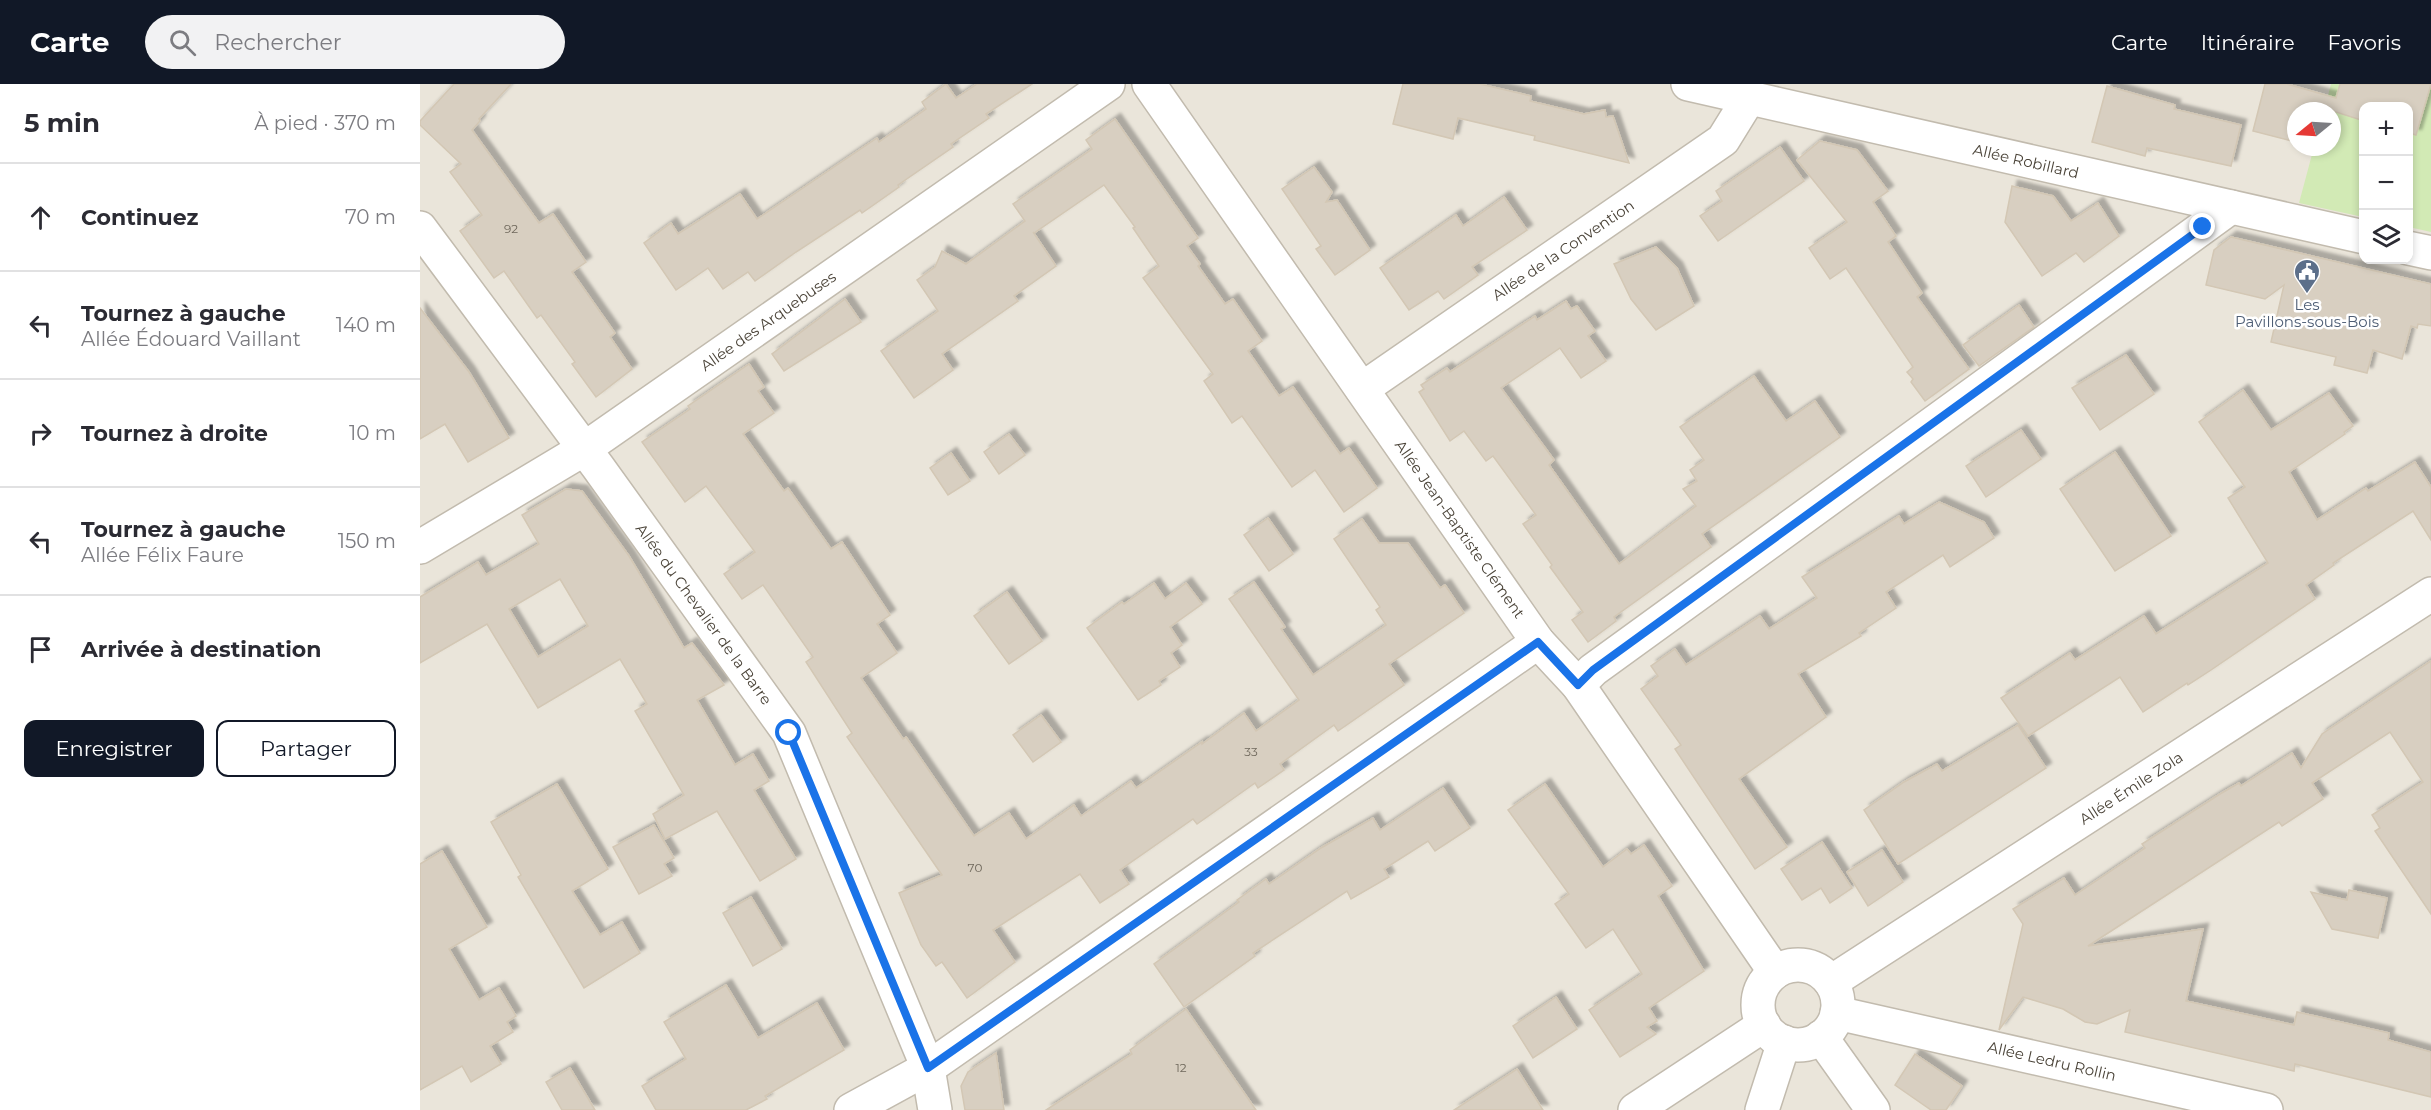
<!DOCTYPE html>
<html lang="fr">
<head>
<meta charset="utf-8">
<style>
  body { margin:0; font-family:Montserrat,sans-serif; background:#f2f2f3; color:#2b2b33 }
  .controls { position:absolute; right:18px; top:18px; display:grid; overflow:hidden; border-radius:12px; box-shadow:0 3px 9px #0003 }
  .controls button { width:54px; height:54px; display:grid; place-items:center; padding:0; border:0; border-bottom:2px solid #e1e1e2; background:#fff; color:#2b2b33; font:30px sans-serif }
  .compass { position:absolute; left:1867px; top:18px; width:54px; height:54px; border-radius:50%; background:#fff; box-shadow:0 3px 9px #0003; rotate:252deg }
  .stop { position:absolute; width:18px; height:18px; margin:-14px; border:4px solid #1a73e8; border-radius:50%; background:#fff }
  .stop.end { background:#1a73e8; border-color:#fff; box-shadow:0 2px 6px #0008 }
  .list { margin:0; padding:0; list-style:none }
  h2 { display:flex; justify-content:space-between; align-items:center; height:78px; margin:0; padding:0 24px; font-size:26px }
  h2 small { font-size:20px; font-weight:400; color:#7c7c81 }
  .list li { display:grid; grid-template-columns:39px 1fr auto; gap:18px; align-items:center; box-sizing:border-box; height:108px; padding:0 24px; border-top:2px solid #e1e1e2 }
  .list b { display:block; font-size:22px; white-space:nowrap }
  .list p { margin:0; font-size:20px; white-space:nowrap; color:#7c7c81 }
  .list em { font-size:20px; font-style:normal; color:#7c7c81 }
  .actions { display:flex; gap:12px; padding:18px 24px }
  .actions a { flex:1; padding:14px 0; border:2px solid #111827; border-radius:12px; text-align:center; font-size:21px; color:#111827 }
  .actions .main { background:#111827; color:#fff }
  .icon { flex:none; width:33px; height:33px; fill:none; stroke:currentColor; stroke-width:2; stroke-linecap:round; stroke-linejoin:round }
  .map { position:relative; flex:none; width:2011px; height:1026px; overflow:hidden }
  header { display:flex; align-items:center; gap:36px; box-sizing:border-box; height:84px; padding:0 30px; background:#111827; color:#fff }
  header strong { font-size:28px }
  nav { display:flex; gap:33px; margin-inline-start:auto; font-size:21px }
  .search { width:420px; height:54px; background:#f2f2f3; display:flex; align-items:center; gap:15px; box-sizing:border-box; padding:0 21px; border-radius:33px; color:#7c7c81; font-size:22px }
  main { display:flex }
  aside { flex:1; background:#fff }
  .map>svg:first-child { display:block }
</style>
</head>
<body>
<header>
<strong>Carte</strong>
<div class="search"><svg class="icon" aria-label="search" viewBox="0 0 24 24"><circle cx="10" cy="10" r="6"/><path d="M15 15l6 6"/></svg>Rechercher</div>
<nav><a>Carte</a><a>Itinéraire</a><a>Favoris</a></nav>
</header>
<main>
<aside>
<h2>5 min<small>À pied · 370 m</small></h2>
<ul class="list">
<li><svg class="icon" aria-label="ahead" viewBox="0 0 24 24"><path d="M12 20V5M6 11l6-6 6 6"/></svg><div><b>Continuez</b></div><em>70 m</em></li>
<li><svg class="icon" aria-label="left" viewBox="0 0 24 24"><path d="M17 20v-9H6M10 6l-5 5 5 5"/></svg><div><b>Tournez à gauche</b><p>Allée Édouard Vaillant</p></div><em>140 m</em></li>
<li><svg class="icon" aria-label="right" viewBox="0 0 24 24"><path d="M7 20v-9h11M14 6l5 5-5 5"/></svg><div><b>Tournez à droite</b></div><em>10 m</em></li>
<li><svg class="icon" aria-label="left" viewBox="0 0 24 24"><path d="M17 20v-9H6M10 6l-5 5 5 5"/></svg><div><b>Tournez à gauche</b><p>Allée Félix Faure</p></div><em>150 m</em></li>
<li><svg class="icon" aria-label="arrive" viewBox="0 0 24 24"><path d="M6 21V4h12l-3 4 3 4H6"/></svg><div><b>Arrivée à destination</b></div></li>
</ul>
<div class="actions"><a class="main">Enregistrer</a><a>Partager</a></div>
</aside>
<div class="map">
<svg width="2011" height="1026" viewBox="0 0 2011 1026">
  <defs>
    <filter id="shadow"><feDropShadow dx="5.5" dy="-5.5" stdDeviation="1.5" flood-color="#0004"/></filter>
  </defs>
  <rect width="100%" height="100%" fill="#f6f3ec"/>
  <!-- residential -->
  <path fill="#eae5da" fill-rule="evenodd" d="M 0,0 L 2011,0 L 2011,1026 L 0,1026 ZM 1944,22 L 1988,22 L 1988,176 L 1944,176 ZM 1876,27 L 1912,27 L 1912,63 L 1876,63 Z"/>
  <!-- green -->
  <path fill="#d2eab5" d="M 1911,0 L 2011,0 L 2011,148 L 1989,143 L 1988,22 L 1944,22 L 1943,133 L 1879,119 L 1894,63 L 1912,63 L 1912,27 L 1904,27 Z"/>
  <!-- building -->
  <g fill="#d8cfc1" stroke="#d3c7b4" stroke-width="1.5" fill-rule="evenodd" filter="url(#shadow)">
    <path d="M 34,0 L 91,0 L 59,35 L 60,37 L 52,46 L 119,139 L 133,130 L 166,178 L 152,188 L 195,249 L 190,253 L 212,285 L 176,313 L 152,280 L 155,278 L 121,231 L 117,234 L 84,187 L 74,194 L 40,147 L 62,131 L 30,88 L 41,80 L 0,41 L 0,37 Z"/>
    <path d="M 526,0 L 536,14 L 557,0 L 612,0 L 566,30 L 569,34 L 531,60 L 533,63 L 478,101 L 479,103 L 442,129 L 440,126 L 376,168 L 335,197 L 328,188 L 303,205 L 288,184 L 256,206 L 224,159 L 251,139 L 258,150 L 320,110 L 337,135 L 457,54 L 459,58 L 506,25 L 502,18 Z"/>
    <path d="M 983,0 L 1060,0 L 1111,12 L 1110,17 L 1164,30 L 1185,26 L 1186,33 L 1193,32 L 1209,79 L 1114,56 L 1115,52 L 1038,34 L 1033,55 L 973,40 Z"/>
    <path d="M 1845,0 L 1867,0 L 1916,14 L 1920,0 L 2011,0 L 1996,51 L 1989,49 L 1989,22 L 1944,22 L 1944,37 L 1913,27 L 1876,27 L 1876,58 L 1833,47 Z"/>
    <path d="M 1687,2 L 1755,21 L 1754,25 L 1821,41 L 1811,82 L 1727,64 L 1725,72 L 1672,58 Z"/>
    <path d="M 695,35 L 778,154 L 767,162 L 780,180 L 778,182 L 805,220 L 813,215 L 842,257 L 828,267 L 859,312 L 873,303 L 920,370 L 929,364 L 957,404 L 924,428 L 895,386 L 872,403 L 822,332 L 812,339 L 784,297 L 793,290 L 723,194 L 739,182 L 713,144 L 715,143 L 684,101 L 614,149 L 613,148 L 636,182 L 594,212 L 598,217 L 522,270 L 533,286 L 494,314 L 461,267 L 518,227 L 497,196 L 515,183 L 522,167 L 546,180 L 605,137 L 593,120 L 672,65 L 666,56 Z"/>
    <path d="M 1400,57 L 1437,66 L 1468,107 L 1453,118 L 1476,152 L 1468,158 L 1502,209 L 1497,213 L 1549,285 L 1505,317 L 1491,298 L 1493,295 L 1487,288 L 1493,283 L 1426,184 L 1410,195 L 1389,164 L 1427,138 L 1377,76 Z"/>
    <path d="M 1360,63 L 1384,97 L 1298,157 L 1280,132 L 1302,117 L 1296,107 Z"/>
    <path d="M 894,83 L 912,108 L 906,118 L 917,116 L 950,166 L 915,191 L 896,165 L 901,162 L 862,105 Z"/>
    <path d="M 1592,102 L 1633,112 L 1651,137 L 1678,119 L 1699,152 L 1664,178 L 1656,169 L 1622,192 L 1585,138 Z"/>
    <path d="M 1084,113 L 1107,146 L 1052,183 L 1058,191 L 1024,215 L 1018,207 L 989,226 L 960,184 L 1036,131 L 1043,142 Z"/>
    <path d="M 1811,153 L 2011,200 L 2011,242 L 1998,240 L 1997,244 L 1991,242 L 1982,275 L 1953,266 L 1947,289 L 1914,281 L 1916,273 L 1851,258 L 1864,201 L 1845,215 L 1786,201 L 1794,166 Z"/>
    <path d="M 1236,163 L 1257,184 L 1274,222 L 1236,246 L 1211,215 L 1194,180 Z"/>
    <path d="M 425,215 L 441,238 L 364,287 L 352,270 Z"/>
    <path d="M 1146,217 L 1151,225 L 1157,222 L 1175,247 L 1168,252 L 1186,277 L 1161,294 L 1140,264 L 1081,304 L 1134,376 L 1129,381 L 1199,480 L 1276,422 L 1263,405 L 1277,397 L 1270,386 L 1284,376 L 1260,343 L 1334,292 L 1366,337 L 1395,317 L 1420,353 L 1282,450 L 1291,463 L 1194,533 L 1196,537 L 1168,558 L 1152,536 L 1163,528 L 1130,483 L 1132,481 L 1103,440 L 1116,431 L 1073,372 L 1066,377 L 1044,347 L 1030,357 L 999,308 L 1004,305 L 1001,301 L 1027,284 L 1030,288 L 1115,232 L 1117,236 Z"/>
    <path d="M 1599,221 L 1614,243 L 1559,282 L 1543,261 Z"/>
    <path d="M 0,224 L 49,288 L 89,354 L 48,378 L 25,340 L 0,355 Z"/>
    <path d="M 1706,271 L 1734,310 L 1680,346 L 1652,304 Z"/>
    <path d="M 329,280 L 344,303 L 338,307 L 354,329 L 323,350 L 364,407 L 368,404 L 411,465 L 422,458 L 470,531 L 457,540 L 477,569 L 441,594 L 483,655 L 486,653 L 554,752 L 589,729 L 606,755 L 654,721 L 661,732 L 711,697 L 716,704 L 782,658 L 782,660 L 824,629 L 836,647 L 879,616 L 809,515 L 834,498 L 865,543 L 861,545 L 893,591 L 966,541 L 956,526 L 960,523 L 914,455 L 942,435 L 959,459 L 988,459 L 1020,504 L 1025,501 L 1044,529 L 969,580 L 984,601 L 918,647 L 914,641 L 860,680 L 864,686 L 838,704 L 835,699 L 777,740 L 773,735 L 700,786 L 709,800 L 680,819 L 660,790 L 573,846 L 595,878 L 547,914 L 522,878 L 516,882 L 501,861 L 479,809 L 522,791 L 427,653 L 432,649 L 386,578 L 393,573 L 343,501 L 322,515 L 304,490 L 335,468 L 286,402 L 265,418 L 222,358 L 270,325 L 268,322 Z"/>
    <path d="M 1823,306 L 1851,346 L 1909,309 L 1933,342 L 1924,348 L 1925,350 L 1869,388 L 1897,436 L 1946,404 L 1948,407 L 1995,378 L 2011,403 L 2011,456 L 1993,427 L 1913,479 L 1914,481 L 1886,501 L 1895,515 L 1791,586 L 1768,601 L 1767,599 L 1723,628 L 1700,593 L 1608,652 L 1581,614 L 1650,569 L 1655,576 L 1724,532 L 1736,550 L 1848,479 L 1808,414 L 1825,403 L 1779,338 Z"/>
    <path d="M 1601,346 L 1621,375 L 1566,413 L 1546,382 Z"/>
    <path d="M 589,350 L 605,371 L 579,390 L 564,368 Z"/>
    <path d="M 1695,368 L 1751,452 L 1695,487 L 1640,405 Z"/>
    <path d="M 531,369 L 550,397 L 528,411 L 510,384 Z"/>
    <path d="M 146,405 L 162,407 L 209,472 L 264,564 L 272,559 L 304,601 L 277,616 L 315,681 L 333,670 L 349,697 L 334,706 L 376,775 L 340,797 L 297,727 L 245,755 L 233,730 L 264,711 L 215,627 L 227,620 L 200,575 L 118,624 L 67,540 L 0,579 L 0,513 L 58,478 L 66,491 L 119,460 L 102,431 ZM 140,495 L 168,542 L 118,573 L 89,525 Z"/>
    <path d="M 1519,418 L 1564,438 L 1574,454 L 1530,483 L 1523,471 L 1466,508 L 1476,524 L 1439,549 L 1441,552 L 1378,590 L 1406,633 L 1319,695 L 1367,763 L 1335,785 L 1255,665 L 1261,661 L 1221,605 L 1238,592 L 1231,582 L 1255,565 L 1266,581 L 1340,532 L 1349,545 L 1397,514 L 1382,493 L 1479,432 L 1484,440 Z"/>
    <path d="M 848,434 L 873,470 L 849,487 L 824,451 Z"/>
    <path d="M 734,499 L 745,515 L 766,499 L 782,520 L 750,543 L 762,561 L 751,569 L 760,583 L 739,597 L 741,601 L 718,616 L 667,544 L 702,518 L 704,520 Z"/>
    <path d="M 587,508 L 622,557 L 589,580 L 554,532 Z"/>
    <path d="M 2011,577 L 2011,830 L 1955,747 L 1960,744 L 1952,731 L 2003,698 L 1970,648 L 1892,699 L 1903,715 L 1862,742 L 1859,738 L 1668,862 L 1783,845 L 1766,917 L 1874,941 L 1877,928 L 1969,949 L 1968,956 L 2011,968 L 2011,1013 L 1875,980 L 1874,987 L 1705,948 L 1710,926 L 1677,940 L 1665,938 L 1643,925 L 1603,913 L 1579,946 L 1603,840 L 1593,825 L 1644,794 L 1655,811 L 1725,764 L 1722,760 L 1800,710 L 1819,699 L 1821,702 L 1872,669 L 1881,684 L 1902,650 Z"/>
    <path d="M 621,631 L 641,658 L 613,678 L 593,651 Z"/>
    <path d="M 1598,641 L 1626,684 L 1478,780 L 1444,726 L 1484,698 L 1517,680 L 1522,687 Z"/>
    <path d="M 137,700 L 188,785 L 152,807 L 180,851 L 202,838 L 220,869 L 164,904 L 98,793 L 101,791 L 71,738 Z"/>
    <path d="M 1125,700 L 1183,783 L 1207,765 L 1211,770 L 1224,761 L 1252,802 L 1238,812 L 1284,887 L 1229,924 L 1237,937 L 1227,943 L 1236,950 L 1200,973 L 1169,926 L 1222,890 L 1193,845 L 1166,864 L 1135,820 L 1149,810 L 1088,726 Z"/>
    <path d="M 1023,704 L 1050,744 L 1015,767 L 1008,757 L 964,785 L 969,793 L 931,815 L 927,807 L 833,869 L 835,872 L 764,923 L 734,880 L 819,818 L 817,816 L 846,795 L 849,800 L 901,764 L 953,734 L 960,746 Z"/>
    <path d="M 234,741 L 254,774 L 244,780 L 252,792 L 219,810 L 193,763 Z"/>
    <path d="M 1402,758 L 1432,804 L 1410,819 L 1401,804 L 1382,816 L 1361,785 Z"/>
    <path d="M 1462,766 L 1483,798 L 1448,822 L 1427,788 Z"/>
    <path d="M 22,767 L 67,843 L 29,865 L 59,916 L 79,904 L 96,932 L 87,938 L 93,948 L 70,962 L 81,980 L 51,998 L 42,982 L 0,1006 L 0,780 Z"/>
    <path d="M 1929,806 L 1967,814 L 1958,854 L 1912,845 L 1891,808 L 1927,816 Z"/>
    <path d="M 331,813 L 362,865 L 333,882 L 303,829 Z"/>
    <path d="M 306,901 L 338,954 L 397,919 L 424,966 L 345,1012 L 347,1015 L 326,1026 L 236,1026 L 222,1002 L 266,975 L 244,938 Z"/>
    <path d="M 1136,913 L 1157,945 L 1113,974 L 1093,942 Z"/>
    <path d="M 766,925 L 836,1026 L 626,1026 L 712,970 L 710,966 Z"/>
    <path d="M 576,969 L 584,1026 L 545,1026 L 541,1002 L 548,988 Z"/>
    <path d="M 1495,970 L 1542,1002 L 1526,1026 L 1511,1026 L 1475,1001 Z"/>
    <path d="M 150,984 L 175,1026 L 142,1026 L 126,998 Z"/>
    <path d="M 1097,985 L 1123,1026 L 1034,1026 Z"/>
  </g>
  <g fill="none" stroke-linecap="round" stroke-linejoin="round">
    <defs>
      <g id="minor">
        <path d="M 729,0 L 1118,558 L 1158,601 L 1355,888"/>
        <path d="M 1268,0 L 1944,153"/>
        <path d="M 0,144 L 178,383 L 369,649 L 508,984 L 515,1026"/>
        <path d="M 1988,164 L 2011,169"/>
        <path d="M 942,305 L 1303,56 L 1329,14"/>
        <path d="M 0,463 L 164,365 L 688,0"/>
        <path d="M 1158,601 L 1173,586 L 1811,123"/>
        <circle cx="1378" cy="921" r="40"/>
        <path d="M 1411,898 L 2011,510"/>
        <path d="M 1417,929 L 1846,1026"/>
        <path d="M 1401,953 L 1453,1026"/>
        <path d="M 431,1026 L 508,984 L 1118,558"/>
        <path d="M 1215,1026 L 1344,941"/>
        <path d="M 1342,1026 L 1364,958"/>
      </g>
    </defs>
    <!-- minor casing -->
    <use href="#minor" stroke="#c2bbae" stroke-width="36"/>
    <!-- minor -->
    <use href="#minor" stroke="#fff" stroke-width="33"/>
  </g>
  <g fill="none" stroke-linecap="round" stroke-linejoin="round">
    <!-- route -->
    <path stroke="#1a73e8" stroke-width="8" d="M 369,649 L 508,984 L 1118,558 L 1158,601 L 1173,586 L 1783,143"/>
  </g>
  <!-- icons -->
  <defs>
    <symbol id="civic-pin" viewBox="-11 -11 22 30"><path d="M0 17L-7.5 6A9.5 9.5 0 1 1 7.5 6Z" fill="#5c6f8a" stroke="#fff"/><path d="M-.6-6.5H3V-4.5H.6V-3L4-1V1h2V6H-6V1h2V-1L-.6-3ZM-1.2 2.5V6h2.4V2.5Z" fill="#fff"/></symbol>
  </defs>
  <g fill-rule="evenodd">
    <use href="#civic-pin" x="1872" y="173" width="30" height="40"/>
  </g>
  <g text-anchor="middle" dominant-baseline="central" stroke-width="5" stroke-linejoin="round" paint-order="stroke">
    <!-- number labels -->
    <g font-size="12" fill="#6e675b">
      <text x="91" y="144">92</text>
      <text x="831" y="667">33</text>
      <text x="555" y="783">70</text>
      <text x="761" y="983">12</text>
    </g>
    <!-- street labels -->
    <g font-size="15" fill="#4b4439" stroke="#fff">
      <text transform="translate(1606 77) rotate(13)">Allée Robillard</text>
      <text transform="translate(1143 166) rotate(-34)">Allée de la Convention</text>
      <text transform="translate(348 237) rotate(-35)">Allée des Arquebuses</text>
      <text transform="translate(1040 445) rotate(55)">Allée Jean-Baptiste Clément</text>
      <text transform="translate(284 530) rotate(54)">Allée du Chevalier de la Barre</text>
      <text transform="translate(1711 704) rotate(-33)">Allée Émile Zola</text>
      <text transform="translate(1632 977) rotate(13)">Allée Ledru Rollin</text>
    </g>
    <!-- service labels -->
    <g font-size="15" fill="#4e5e75" stroke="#fff">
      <text x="1887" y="220">Les<tspan x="1887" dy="17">Pavillons-sous-Bois</tspan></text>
    </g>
  </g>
</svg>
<div class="controls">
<button>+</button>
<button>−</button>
<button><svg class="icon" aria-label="layers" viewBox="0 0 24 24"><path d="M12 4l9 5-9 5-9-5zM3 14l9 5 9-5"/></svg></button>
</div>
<svg class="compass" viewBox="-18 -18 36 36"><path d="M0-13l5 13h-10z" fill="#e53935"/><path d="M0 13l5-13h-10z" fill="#7c7c81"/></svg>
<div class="stop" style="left:369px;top:649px"></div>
<div class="stop end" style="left:1783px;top:143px"></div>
</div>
</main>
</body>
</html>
